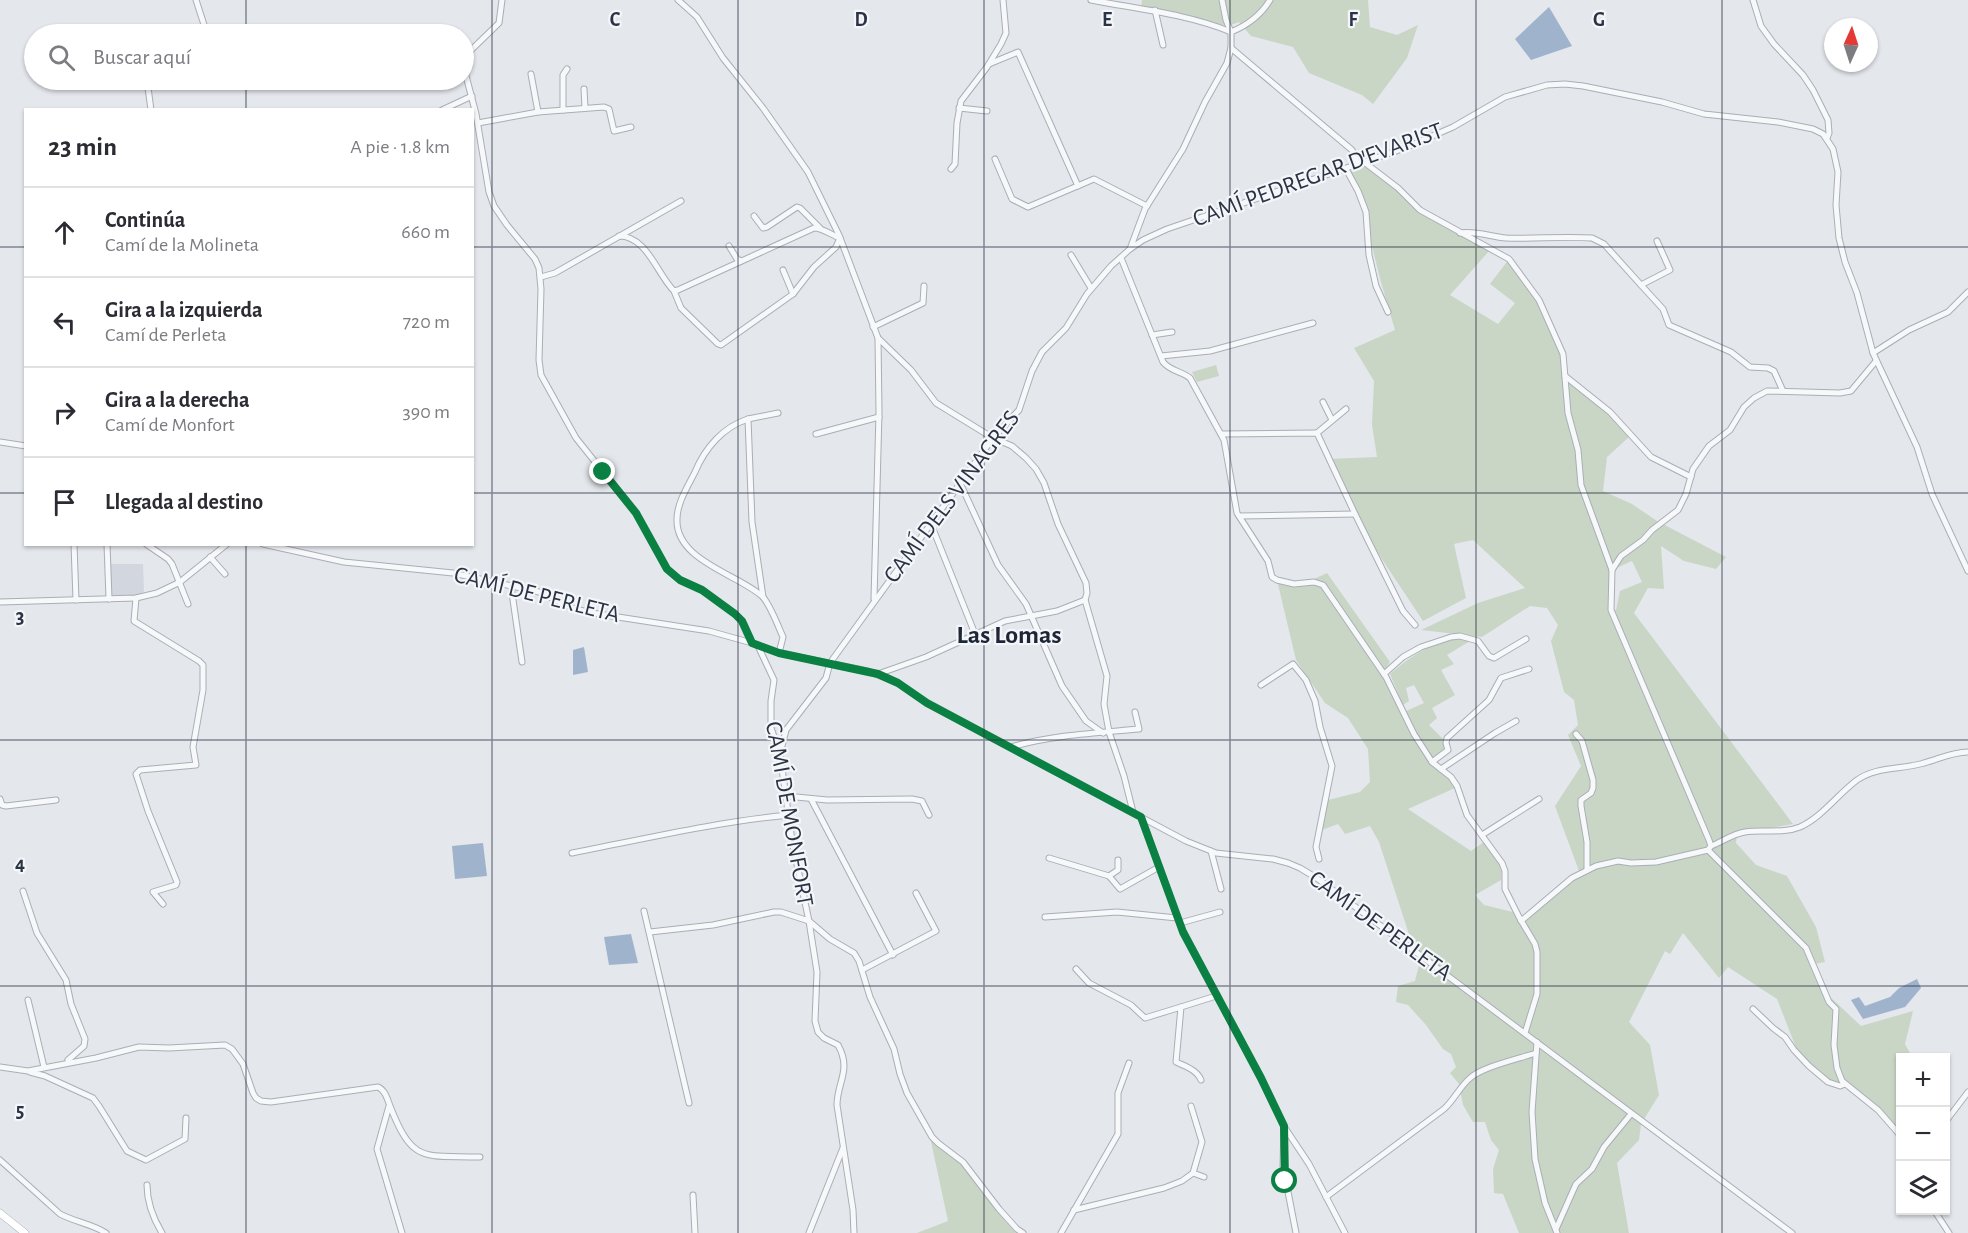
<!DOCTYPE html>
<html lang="es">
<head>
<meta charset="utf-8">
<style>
  body { margin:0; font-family:"Alegreya Sans",sans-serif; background:#f2f2f3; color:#2b2b33 }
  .controls { position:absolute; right:18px; bottom:18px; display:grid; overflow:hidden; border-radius:0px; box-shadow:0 2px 4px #0004 }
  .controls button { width:54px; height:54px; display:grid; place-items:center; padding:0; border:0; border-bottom:2px solid #e1e1e2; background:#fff; color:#2b2b33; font:30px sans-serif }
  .compass { position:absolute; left:1824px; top:18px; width:54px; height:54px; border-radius:50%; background:#fff; box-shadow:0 2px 4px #0004; rotate:3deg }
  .stop { position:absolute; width:18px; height:18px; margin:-14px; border:4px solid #0b8043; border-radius:50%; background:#fff }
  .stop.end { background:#0b8043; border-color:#fff; box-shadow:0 2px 6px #0008 }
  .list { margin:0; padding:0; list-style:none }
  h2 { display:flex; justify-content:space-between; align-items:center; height:78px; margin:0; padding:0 24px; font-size:26px }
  h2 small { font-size:20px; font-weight:400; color:#7c7c81 }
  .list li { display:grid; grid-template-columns:39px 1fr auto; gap:18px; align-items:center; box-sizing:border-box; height:90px; padding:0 24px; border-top:2px solid #e1e1e2 }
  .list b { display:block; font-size:22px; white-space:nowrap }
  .list p { margin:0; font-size:20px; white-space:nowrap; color:#7c7c81 }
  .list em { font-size:20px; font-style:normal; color:#7c7c81 }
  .icon { flex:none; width:33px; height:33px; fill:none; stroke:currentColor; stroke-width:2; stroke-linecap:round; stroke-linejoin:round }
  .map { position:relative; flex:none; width:1968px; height:1233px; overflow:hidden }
  .search { position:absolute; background:#fff; box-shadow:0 2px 4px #0004; left:24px; top:24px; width:450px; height:66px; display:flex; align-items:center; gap:15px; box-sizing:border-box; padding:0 21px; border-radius:33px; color:#7c7c81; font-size:22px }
  .panel { position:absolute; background:#fff; box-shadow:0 2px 4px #0004; left:24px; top:108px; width:450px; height:438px; border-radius:0px }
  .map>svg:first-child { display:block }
</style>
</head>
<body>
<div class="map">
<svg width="1968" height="1233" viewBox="0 0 1968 1233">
  <rect width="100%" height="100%" fill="#e4e7ec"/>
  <!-- built -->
  <path fill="#d2d6de" d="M 108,564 L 143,564 L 144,592 L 136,596 L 109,597 Z"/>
  <!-- green -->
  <g fill="#c9d6c5" fill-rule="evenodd">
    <path d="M 1142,0 L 1368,0 L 1370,27 L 1397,35 L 1418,25 L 1407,58 L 1373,104 L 1362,95 L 1309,73 L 1293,47 L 1251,36 L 1239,22 L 1228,26 L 1141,8 Z"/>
    <path d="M 1367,164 L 1420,210 L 1490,250 L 1450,295 L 1498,324 L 1515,303 L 1490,284 L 1509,259 L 1539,300 L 1563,354 L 1566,379 L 1604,406 L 1629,437 L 1607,457 L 1603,491 L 1632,504 L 1657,521 L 1726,557 L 1716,569 L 1684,561 L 1661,546 L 1664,589 L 1648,588 L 1634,613 L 1793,824 L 1737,834 L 1736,843 L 1756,865 L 1787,876 L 1816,927 L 1825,962 L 1815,964 L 1828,995 L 1861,1026 L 1913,1011 L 1905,1044 L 1912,1057 L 1900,1058 L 1900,1139 L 1887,1120 L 1842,1081 L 1836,1084 L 1822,1074 L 1797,1050 L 1777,999 L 1728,967 L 1719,978 L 1683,933 L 1670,954 L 1665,951 L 1629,1022 L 1650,1045 L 1659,1095 L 1641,1124 L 1639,1140 L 1617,1163 L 1629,1233 L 1519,1233 L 1503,1194 L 1494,1193 L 1493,1169 L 1499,1150 L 1491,1140 L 1485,1122 L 1473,1122 L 1463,1105 L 1459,1084 L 1450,1073 L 1456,1067 L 1451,1054 L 1443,1049 L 1426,1025 L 1408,1005 L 1396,1002 L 1398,986 L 1415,981 L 1419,965 L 1379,842 L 1370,826 L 1345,834 L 1338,824 L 1322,830 L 1328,800 L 1360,792 L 1370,782 L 1368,749 L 1348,718 L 1325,703 L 1296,660 L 1277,580 L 1293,586 L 1314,579 L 1327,573 L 1390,662 L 1383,673 L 1394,700 L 1406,711 L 1424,703 L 1414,685 L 1406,688 L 1409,701 L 1403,705 L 1390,674 C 1409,657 1443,633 1470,641 L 1447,655 L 1454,664 L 1441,670 L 1455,695 L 1432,708 L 1437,718 L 1429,725 L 1444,740 L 1443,742 L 1447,752 L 1431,763 L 1451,777 L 1455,788 L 1408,809 L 1471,851 L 1484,842 C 1495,855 1503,862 1501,880 L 1475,895 L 1484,905 L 1517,913 L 1520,920 L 1572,878 L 1594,867 L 1579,871 L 1555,806 L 1581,766 L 1568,735 L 1578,725 L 1574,700 L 1564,692 L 1551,641 L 1558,625 L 1547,608 L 1530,606 L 1482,637 L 1421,630 L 1478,603 L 1525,588 L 1473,540 L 1454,544 L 1466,598 L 1423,621 L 1364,532 L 1329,459 L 1377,457 L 1372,425 L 1374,381 L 1354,348 L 1395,330 L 1381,282 L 1358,191 L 1346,169 ZM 1632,561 L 1642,582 L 1620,591 L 1616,610 L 1611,610 L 1612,570 Z"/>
    <path d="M 1216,365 L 1219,376 L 1197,382 L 1192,372 Z"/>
    <path d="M 930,1137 C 939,1148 953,1155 962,1165 C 982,1186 995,1212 1016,1233 L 917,1233 L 948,1221 Z"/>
  </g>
  <!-- water -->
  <g fill="#9fb4cc">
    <path d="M 1549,7 L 1572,46 L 1531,60 L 1515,39 Z"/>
    <path d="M 584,647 L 588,672 L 573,675 L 573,650 Z"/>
    <path d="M 483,843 L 487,876 L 455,879 L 452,846 Z"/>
    <path d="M 631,934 L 638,963 L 609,965 L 604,937 Z"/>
    <path d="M 1917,979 L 1921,988 L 1905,1007 L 1863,1019 L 1851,1000 L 1859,997 L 1865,1006 L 1890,997 L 1899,988 Z"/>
  </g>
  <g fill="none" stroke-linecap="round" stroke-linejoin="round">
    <defs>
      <g id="minor">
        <path d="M 196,0 L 207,34"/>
        <path d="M 502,0 L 499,23 L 466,55 L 464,63 L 465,72 L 476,114 L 489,192 L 494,206 L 507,225 L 535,259 L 539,268 L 541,289 L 539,360 L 541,375 L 576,438 L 636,513 L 667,569 L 680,580 L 703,590 L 735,614 L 742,621 L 752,643"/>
        <path d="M 678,0 L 697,17 L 723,58 L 763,108 L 808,172 L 839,235 L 878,338 L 911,370 L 936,403 L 993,438 L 1012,446 L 1026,458 L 1036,469 L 1044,483 L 1058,524 L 1086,583 L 1087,593 L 1085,600 L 1107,676 L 1104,704 L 1109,732 L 1124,776 L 1133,812"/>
        <path d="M 1091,0 C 1137,9 1188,14 1231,32"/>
        <path d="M 1222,0 L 1226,20 L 1231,32"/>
        <path d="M 1753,0 L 1761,26 L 1774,44 L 1803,75 L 1813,90 L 1828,120 L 1829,133 L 1827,138"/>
        <path d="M 1155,10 L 1163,45"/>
        <path d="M 1231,48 L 1352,150 L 1358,164"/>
        <path d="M 989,64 L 1018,52 L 1078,186"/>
        <path d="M 531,74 L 538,112"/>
        <path d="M 147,80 L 151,110"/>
        <path d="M 584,89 L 585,108"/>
        <path d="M 959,108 L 987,111"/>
        <path d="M 442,110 L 472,96"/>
        <path d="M 563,110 L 563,75 L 567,69"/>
        <path d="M 478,123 L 538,112 L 604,107 L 609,109 L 614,131 L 631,127"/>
        <path d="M 995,159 L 1012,199 L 1028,207 L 1094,179 L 1147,206"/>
        <path d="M 1364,162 L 1398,188 L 1420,210 L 1509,259 L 1539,300 L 1563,354 L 1568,413 L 1578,450 L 1581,485 L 1612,570 L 1611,610 L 1709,840 L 1711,846 L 1708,850 L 1656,862 L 1631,863 L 1618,861 L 1596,866 L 1572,878 L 1521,921"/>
        <path d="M 951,169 L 955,164 L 957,123 L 961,101 L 987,67 L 1001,44 L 1006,33 L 1003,0"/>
        <path d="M 1346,169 L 1358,191 L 1366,212 L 1369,255 L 1376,286 L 1388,312"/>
        <path d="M 754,216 L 763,228 L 767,227 L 797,207 L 800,208 L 820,228"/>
        <path d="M 1460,233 C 1475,230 1491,237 1506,238 C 1535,239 1564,236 1592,238 L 1604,244 L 1641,285 L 1670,270 L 1657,241"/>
        <path d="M 619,236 C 647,236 657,274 674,291 L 678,290 L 814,228 C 823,228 831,235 840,238 L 836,247 L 814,267 L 793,294 L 721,345 L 718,344 L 681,308 L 674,291"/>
        <path d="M 729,246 L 737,259 L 741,261"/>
        <path d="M 1130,249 L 1143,240 L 1167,229 L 1405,148 L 1453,127 L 1505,97 L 1547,85 L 1565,84 L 1583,86 L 1662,102 L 1704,114 L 1778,122 L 1813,129 L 1823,134 L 1833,149 L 1838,172 L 1836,205 L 1839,238 L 1845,262 L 1857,293 L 1873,353 L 1917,447 L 1932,494 L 1968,571"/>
        <path d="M 1071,255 L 1091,288"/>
        <path d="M 1121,258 L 1163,362 C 1170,371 1181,371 1190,378 L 1224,440 L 1237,513 L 1268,561 L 1272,577 L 1277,580 L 1294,584 L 1314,582 L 1323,585 L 1386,677 L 1414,734 L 1432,762 L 1451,777 L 1457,786 L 1467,815 L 1502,863 L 1505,871 L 1505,889 L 1519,917 L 1535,944 L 1537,952 L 1537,994 L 1525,1033"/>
        <path d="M 783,270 L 793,294"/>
        <path d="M 541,277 L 555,273 L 681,201"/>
        <path d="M 1641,285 L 1663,309 L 1669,325 L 1731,352 L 1750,367 L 1768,368 L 1774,371 L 1783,391"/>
        <path d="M 873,327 L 923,303 L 924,286"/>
        <path d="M 1152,335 L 1172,332"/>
        <path d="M 1873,353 L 1909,330 L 1948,312 L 1968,292"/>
        <path d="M 1161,356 L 1210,351 L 1313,323"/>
        <path d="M 1565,376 L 1610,412 L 1651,457 L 1691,477"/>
        <path d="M 1323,402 L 1332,420"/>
        <path d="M 748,419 C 723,427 705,448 695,472 C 688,486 677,503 677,519 C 675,560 737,574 762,596 C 770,604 778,626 783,637 L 779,653"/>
        <path d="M 1317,433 L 1346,409"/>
        <path d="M 816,434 L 879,417"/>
        <path d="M 1221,434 L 1317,433 L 1355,514 L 1403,611 L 1415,625"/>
        <path d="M 0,442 L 26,446"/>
        <path d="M 960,483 L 998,565 L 1026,604 L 1062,686 L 1086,721 L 1103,733"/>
        <path d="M 1239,516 L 1355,514"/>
        <path d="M 931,524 L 975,634"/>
        <path d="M 74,544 L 76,600"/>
        <path d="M 107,544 L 109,599"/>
        <path d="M 146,544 L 168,559 L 172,564 L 188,604"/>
        <path d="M 263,544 L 344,562 L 453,573 L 539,592 L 575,609 L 592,613 L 709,631 L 752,643 L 779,653 L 868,671 L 898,683 L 926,703 L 1186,841 L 1216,853 L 1273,859 L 1288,863 L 1300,868 L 1318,879 L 1792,1233"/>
        <path d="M 210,557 L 225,574"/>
        <path d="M 1612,570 L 1621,556 L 1643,540 L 1652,530 L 1678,510 L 1686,494 L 1693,469 L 1709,446 L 1730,430 L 1744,407 L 1754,398 L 1767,391 L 1840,393 L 1851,391 L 1876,361"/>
        <path d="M 511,586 L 522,662"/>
        <path d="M 763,597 L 752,522 L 748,419 L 778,413"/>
        <path d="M 136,598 L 134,621 L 199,661 L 203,665 L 203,690 L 193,747 L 196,765 L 140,770 L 136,774 L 148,811 L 177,882 L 176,885 L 153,892 L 163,904"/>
        <path d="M 874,599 L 879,413 L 878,338"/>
        <path d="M 0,602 L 136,598 L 157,593 L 180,582 L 227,544"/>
        <path d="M 758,646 L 774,680 L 771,701 L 771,728 L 780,754 L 792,841 L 809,921 L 830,939 L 854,953 L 859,961 L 870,997 L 894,1049 L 900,1074 L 907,1093 L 932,1137 L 938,1143 L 963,1162 L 999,1209 L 1017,1229 L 1023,1233"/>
        <path d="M 878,674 L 926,657 L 1005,621 L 1057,611 L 1085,600"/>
        <path d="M 1384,674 L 1403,657 L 1421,647 L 1451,637 L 1460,636 L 1478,641 L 1489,656 L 1494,658 L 1526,639"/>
        <path d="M 1261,685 L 1293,664 L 1306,680 L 1315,701 L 1320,727 L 1332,766 L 1316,847 L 1319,859"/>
        <path d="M 1576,734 L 1582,741 L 1593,780 L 1593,788 L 1591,793 L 1581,800 L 1581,806 L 1587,842 L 1587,870"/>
        <path d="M 1011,747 C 1053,735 1096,733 1139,729 L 1135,712"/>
        <path d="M 780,754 L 786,730 L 826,678 L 830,663 L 993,438 L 1019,410 L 1032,371 L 1042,352 L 1066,328 L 1087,294 L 1111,266 L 1130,249 L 1145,209 L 1183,149 L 1205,102 L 1227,63 L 1231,48 L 1231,32 C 1248,25 1261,15 1270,0"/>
        <path d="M 1432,762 L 1448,750 L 1446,743 L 1447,738 L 1489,700 L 1501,678 L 1529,669"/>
        <path d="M 1441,769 L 1495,733 L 1516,721"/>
        <path d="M 786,796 L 827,800 L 912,799 L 922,801 L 929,815"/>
        <path d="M 0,799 L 2,805 L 6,806 L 56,800"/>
        <path d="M 811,799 L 893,955"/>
        <path d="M 1141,817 L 1183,932 L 1261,1079 L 1284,1126 L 1283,1166 L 1296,1233"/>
        <path d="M 1482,835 L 1539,799"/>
        <path d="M 1711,846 C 1722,842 1732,834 1745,832 C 1763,829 1783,834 1800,827 C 1822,817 1837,795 1857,780 C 1877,766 1901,770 1924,763 C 1939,759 1952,752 1968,752"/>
        <path d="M 1708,850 L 1806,948 L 1829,1002 L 1836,1009 L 1834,1045 L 1837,1068 L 1842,1081 L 1878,1110 L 1900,1135"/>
        <path d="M 1211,851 L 1221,889"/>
        <path d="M 572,853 C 644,839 716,822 789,815"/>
        <path d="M 1049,858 L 1109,876"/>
        <path d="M 1118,860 L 1118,870 L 1109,876 L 1120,889 L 1159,867"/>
        <path d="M 23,891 L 37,933 L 66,980 L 71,1004 L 85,1039 L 84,1046 L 68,1060"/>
        <path d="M 644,911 L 689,1103"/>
        <path d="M 1045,917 L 1117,912 L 1177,918"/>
        <path d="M 1180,923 L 1220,912"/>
        <path d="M 650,932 L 713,925 L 774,912 L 781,912 L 809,921 L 817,972 L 815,1021 L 818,1032 L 824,1038 L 838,1045 C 852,1070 837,1082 837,1105 L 853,1210 L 854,1233"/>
        <path d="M 1076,969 L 1089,983 L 1131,1005 L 1145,1018 L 1181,1007"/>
        <path d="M 862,970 L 936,931 L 916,893"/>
        <path d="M 28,1000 L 44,1067"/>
        <path d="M 1753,1009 L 1773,1028 L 1785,1037 L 1794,1050 L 1809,1066 L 1828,1082 L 1840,1086 L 1845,1084"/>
        <path d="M 1537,1042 L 1532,1112 L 1535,1159 L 1545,1203 L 1557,1233"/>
        <path d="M 0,1067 L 28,1071 L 96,1058 L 139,1047 L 169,1048 L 225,1045 L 232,1049 L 243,1064 L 253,1093 L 256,1098 L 261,1101 L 271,1102 L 378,1087 C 385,1090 387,1098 390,1106 C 413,1165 424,1155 480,1157"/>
        <path d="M 30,1072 L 45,1076 L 93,1098 L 99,1106 L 127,1151 L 146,1160 L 185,1139 L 186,1118"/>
        <path d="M 1201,1080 C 1197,1070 1185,1066 1176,1062 L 1181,1007 L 1216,996"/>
        <path d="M 389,1106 L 377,1149 L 402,1233"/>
        <path d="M 1946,1121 L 1968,1092"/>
        <path d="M 1285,1128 L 1309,1164 L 1345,1233"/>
        <path d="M 0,1160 L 60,1214 C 75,1222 92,1224 106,1233"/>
        <path d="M 1193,1173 L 1204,1177"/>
        <path d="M 147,1185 C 147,1203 153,1218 162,1233"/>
        <path d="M 693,1195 L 695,1233"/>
        <path d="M 1326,1197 L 1444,1109 C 1454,1100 1459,1088 1469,1079 C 1481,1067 1518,1059 1536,1053"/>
        <path d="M 1074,1210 L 1164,1188 L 1182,1181 L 1193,1173 L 1202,1142 L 1191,1106"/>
        <path d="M 1934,1210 L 1949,1233"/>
        <path d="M 1556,1229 L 1576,1184 L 1592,1169 L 1604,1147 L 1631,1114"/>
        <path d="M 809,1233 L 843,1148"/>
        <path d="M 1061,1233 L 1118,1134 L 1118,1093 L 1129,1063"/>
      </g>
      <path id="major" d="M 0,1213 L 25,1233"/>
    </defs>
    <!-- minor casing -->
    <use href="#minor" stroke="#a9aeb7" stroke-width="7"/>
    <!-- major casing -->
    <use href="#major" stroke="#a3abb8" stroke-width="8"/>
    <!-- minor -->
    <use href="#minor" stroke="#f7f8fa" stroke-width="5"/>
    <!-- major -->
    <use href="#major" stroke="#fff" stroke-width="7"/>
  </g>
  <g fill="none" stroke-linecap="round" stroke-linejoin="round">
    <!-- route -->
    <path stroke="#0b8043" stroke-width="8" d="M 603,472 L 636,513 L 667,569 L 680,580 L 702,590 L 735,614 L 742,621 L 752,643 L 779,653 L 878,674 L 898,683 L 927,703 L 1141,817 L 1183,932 L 1261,1078 L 1284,1126 L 1285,1181"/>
  </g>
  <!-- grid -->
  <path fill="none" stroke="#2b3445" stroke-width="1.5" stroke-opacity="0.55" d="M 246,0 L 246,34M 492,0 L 492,1233M 738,0 L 738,1233M 984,0 L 984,1233M 1230,0 L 1230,1233M 1476,0 L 1476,1233M 1722,0 L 1722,1233M 246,80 L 246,110M 0,247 L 26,247M 472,247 L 1968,247M 0,493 L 26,493M 472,493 L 1968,493M 246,544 L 246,1233M 0,740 L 1968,740M 0,986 L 1968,986"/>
  <g text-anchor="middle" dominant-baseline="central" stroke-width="4.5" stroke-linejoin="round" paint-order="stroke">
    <!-- street labels -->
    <g font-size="24" fill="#2b3445" stroke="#f4f6f9">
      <text transform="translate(1318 175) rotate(-20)">CAMÍ PEDREGAR D'EVARIST</text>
      <text transform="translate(952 497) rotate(-53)">CAMÍ DELS VINAGRES</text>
      <text transform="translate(537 595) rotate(14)">CAMÍ DE PERLETA</text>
      <text transform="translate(789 814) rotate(80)">CAMÍ DE MONFORT</text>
      <text transform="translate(1380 926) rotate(36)">CAMÍ DE PERLETA</text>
    </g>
    <!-- neighbourhood labels -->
    <g font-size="26" font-weight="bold" fill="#1d2536" stroke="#f4f6f9">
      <text x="1009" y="635">Las Lomas</text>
    </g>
  </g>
  <g font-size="20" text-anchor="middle" font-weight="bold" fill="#2b3445" stroke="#f4f6f9" stroke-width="4.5" stroke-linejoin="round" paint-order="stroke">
    <text x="615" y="26">C</text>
    <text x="861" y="26">D</text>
    <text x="1107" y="26">E</text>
    <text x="1353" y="26">F</text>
    <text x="1599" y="26">G</text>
    <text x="20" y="623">3</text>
    <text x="20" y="870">4</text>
    <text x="20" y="1117">5</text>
  </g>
</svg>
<div class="controls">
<button>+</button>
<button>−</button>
<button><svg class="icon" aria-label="layers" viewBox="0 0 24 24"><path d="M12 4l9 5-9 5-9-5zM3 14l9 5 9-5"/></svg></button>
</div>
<svg class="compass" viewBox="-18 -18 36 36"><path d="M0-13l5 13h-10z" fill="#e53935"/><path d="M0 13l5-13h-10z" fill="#7c7c81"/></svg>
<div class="stop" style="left:1285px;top:1181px"></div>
<div class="stop end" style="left:603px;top:472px"></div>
<div class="search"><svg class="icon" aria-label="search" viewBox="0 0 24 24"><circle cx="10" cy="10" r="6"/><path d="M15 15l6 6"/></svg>Buscar aquí</div>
<section class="panel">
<h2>23 min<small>A pie · 1.8 km</small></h2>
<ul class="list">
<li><svg class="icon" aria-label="ahead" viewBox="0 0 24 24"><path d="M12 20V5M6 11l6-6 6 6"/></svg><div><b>Continúa</b><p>Camí de la Molineta</p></div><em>660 m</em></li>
<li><svg class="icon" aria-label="left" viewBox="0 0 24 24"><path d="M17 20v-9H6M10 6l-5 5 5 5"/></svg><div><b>Gira a la izquierda</b><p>Camí de Perleta</p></div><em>720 m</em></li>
<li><svg class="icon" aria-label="right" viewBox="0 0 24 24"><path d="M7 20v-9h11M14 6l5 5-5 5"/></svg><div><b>Gira a la derecha</b><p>Camí de Monfort</p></div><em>390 m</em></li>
<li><svg class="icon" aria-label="arrive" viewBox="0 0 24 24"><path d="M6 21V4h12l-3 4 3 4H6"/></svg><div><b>Llegada al destino</b></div></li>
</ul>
</section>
</div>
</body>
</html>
